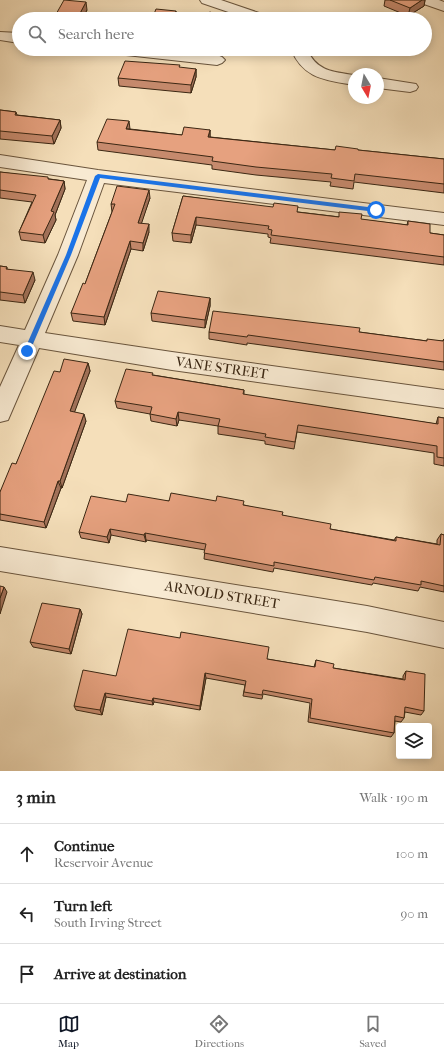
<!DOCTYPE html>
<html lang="en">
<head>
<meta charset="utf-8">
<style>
  body { margin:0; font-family:"IM FELL French Canon",serif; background:#f2f2f2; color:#222 }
  .controls { position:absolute; right:12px; bottom:12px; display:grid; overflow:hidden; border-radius:4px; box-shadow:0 2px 10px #0003 }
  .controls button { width:36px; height:36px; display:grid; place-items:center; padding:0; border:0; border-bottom:1px solid #e0e0e0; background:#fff; color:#222; font:20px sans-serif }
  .compass { position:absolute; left:348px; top:68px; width:36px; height:36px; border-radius:50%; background:#fff; box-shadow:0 2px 10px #0003; rotate:170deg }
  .stop { position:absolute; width:12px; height:12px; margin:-9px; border:3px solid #1a73e8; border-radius:50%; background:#fff }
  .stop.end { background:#1a73e8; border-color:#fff; box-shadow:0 1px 4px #0008 }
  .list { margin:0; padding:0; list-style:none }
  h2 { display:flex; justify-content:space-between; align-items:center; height:52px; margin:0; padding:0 16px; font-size:17px }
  h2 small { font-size:13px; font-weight:400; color:#767676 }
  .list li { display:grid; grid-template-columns:26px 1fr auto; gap:12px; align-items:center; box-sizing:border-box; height:60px; padding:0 16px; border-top:1px solid #e0e0e0 }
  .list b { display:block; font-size:15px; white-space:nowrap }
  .list p { margin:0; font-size:13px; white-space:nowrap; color:#767676 }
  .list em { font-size:13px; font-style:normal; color:#767676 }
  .icon { flex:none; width:22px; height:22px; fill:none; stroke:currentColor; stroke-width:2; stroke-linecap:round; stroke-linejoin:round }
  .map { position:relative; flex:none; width:444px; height:771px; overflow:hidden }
  .search { position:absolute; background:#fff; box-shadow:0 2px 10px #0003; left:12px; right:12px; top:12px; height:44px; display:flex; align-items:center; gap:10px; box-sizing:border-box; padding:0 14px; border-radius:22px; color:#767676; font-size:15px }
  .sheet { height:232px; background:#fff }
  nav { display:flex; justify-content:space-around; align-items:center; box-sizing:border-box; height:56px; border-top:1px solid #e0e0e0; background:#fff; font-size:11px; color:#767676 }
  nav a { display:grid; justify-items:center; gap:2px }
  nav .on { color:#111827 }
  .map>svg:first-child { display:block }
</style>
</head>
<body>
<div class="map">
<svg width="444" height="771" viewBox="0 0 444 771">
  <rect width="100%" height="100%" fill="#f5dfba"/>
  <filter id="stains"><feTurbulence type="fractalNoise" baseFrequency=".005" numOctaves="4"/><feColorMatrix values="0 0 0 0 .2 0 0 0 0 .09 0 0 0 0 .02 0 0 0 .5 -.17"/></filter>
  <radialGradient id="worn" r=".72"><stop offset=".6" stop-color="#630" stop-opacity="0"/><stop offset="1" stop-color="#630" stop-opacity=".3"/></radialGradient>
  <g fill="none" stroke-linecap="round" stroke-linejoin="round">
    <defs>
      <g id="minor">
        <path d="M 200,0 L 221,0 L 268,16 L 270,19 L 249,19 L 202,3 Z"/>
        <path d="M 419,0 L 439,0 L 444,2 L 444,11 L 421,3 Z"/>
        <path d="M 0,32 L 19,33 L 19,43 L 0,40 Z"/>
        <path d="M 109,49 L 159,49 L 217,55 L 222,57 L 225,60 L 222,63 L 217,65 L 117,54 L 112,52 Z"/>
        <path d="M 291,49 L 307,49 C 316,71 333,72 354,75 L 354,85 C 326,80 303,79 291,49 Z"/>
        <path d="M 378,78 L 416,84 L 418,87 L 416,90 L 410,92 L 378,88 Z"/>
        <path d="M 0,155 L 98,170 L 444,213 L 444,225 L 104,183 L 78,255 L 45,333 L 172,352 L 444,390 L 444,408 L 172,370 L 39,348 L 8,420 L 0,422 L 0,387 L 19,345 L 0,342 L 0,326 L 25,330 L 58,255 L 87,180 L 0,167 Z"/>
        <path d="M 0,547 L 367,606 L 444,622 L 444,648 L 367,632 L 0,571 Z"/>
      </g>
    </defs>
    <!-- minor casing -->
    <use href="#minor" stroke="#6a553d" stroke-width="2"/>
    <!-- minor -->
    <use href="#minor" fill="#f8ead2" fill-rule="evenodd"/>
  </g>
  <!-- wall -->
  <g fill="#c68a6d" stroke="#3b2713">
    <path d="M 385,0 L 425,0 L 424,6 L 408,16 L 384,6 Z"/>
    <path d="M 87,10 L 82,19 L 56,19 L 55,16 Z"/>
    <path d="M 196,69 L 196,77 L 191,93 L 119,86 L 118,78 Z"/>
    <path d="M 0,110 L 16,112 L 17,115 L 60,120 L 61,128 L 54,144 L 0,139 Z"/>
    <path d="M 130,129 L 182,135 L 210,130 L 210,137 L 335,150 L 358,150 L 444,159 L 444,193 L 354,182 L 353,189 L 330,186 L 331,182 L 256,175 L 212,169 L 212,165 L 98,150 L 97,142 Z"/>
    <path d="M 0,172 L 64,181 L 65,189 L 55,215 L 56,220 L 45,243 L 21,240 L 19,232 L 32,202 L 0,198 Z"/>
    <path d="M 183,196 L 298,212 L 407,225 L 408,221 L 430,233 L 444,235 L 444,265 L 270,243 L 271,238 L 268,237 L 268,234 L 196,225 L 191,243 L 173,241 L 172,233 Z"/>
    <path d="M 150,198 L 141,223 L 149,232 L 143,251 L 131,249 L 105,325 L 73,321 L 71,313 L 85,284 L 112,212 L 111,204 Z"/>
    <path d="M 0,266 L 7,267 L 7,269 L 35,280 L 25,303 L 0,300 Z"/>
    <path d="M 210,298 L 210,306 L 205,328 L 152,321 L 151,313 Z"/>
    <path d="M 209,332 L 359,332 L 427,341 L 443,341 L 444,339 L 444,370 L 247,343 L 247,345 L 209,339 Z"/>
    <path d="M 88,363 L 90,371 L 74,412 L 86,421 L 62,488 L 61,488 L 46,528 L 0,520 L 0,492 L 16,464 L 60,372 Z"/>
    <path d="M 153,375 L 244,390 L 244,395 L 436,424 L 438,417 L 444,418 L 444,466 L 434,464 L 434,453 L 297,432 L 294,449 L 265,444 L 265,441 L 218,434 L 218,426 L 179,420 L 177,426 L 151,421 L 150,414 L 117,408 L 115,401 Z"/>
    <path d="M 169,501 L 244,505 L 282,515 L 330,529 L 394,540 L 396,537 L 437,544 L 437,540 L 441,534 L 444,535 L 444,592 L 420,587 L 418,591 L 373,583 L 372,585 L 274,568 L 273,572 L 204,559 L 205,550 L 146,540 L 146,542 L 111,535 L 109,543 L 81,538 L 79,532 L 126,502 Z"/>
    <path d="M 80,609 L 82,614 L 71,654 L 33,647 L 30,642 Z"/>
    <path d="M 267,659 L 314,667 L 316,660 L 333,668 L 403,679 L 403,676 L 406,671 L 424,711 L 421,715 L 405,712 L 404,718 L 401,722 L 395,721 L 394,733 L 391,737 L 308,722 L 310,703 L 263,694 L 262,699 L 243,696 L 245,685 L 206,678 L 200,710 L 154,702 L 153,705 L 106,697 L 102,715 L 76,710 L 74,706 L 116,676 Z"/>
  </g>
  <!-- shaded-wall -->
  <g fill="#a17159" stroke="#3b2713">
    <path d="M 422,0 L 425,0 L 424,6 L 408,16 L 410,8 Z"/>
    <path d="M 86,2 L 87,10 L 82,19 L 77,19 Z"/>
    <path d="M 176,11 L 176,19 L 172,19 Z"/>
    <path d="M 196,69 L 196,77 L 191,93 L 191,85 Z"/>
    <path d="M 60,120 L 61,128 L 54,144 L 52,136 Z"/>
    <path d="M 129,121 L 130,129 L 126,129 Z"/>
    <path d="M 210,130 L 210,138 L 208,137 Z"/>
    <path d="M 64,181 L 65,189 L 55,215 L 56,220 L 45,243 L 43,235 L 51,211 Z"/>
    <path d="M 149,190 L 150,198 L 139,231 L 138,223 Z"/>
    <path d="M 196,217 L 196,225 L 191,243 L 191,235 Z"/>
    <path d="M 149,224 L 149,232 L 143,251 L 143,243 Z"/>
    <path d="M 130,241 L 131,249 L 105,325 L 104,317 Z"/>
    <path d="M 33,272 L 35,280 L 25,303 L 23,295 Z"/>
    <path d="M 210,298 L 210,306 L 205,328 L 205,320 Z"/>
    <path d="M 88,363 L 90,371 L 72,419 L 70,411 Z"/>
    <path d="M 178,412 L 179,420 L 177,426 L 176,419 Z"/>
    <path d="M 84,414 L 86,421 L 62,488 L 60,481 Z"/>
    <path d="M 58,481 L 61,488 L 46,528 L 44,522 Z"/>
    <path d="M 110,529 L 111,535 L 109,543 L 107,537 Z"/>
    <path d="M 145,533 L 146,540 L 146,542 L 144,535 Z"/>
    <path d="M 4,587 L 7,592 L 0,614 L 0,598 Z"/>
    <path d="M 80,609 L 82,614 L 71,654 L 69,649 Z"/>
    <path d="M 205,673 L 206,678 L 200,710 L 200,706 Z"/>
    <path d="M 105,693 L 106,697 L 102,715 L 100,710 Z"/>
    <path d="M 153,698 L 154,702 L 153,705 L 152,701 Z"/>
  </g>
  <!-- building -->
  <g fill="#e6a17f" stroke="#3b2713">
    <path d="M 64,0 L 86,2 L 77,19 L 55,16 Z"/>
    <path d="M 390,0 L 422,0 L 410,8 Z"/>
    <path d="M 156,9 L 176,11 L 172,19 L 152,19 Z"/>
    <path d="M 210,12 L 226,19 L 198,19 Z"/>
    <path d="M 125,61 L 180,65 L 179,67 L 196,69 L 191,85 L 118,78 Z"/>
    <path d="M 0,110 L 16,112 L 15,115 L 60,120 L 52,136 L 0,131 Z"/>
    <path d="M 107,119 L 129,121 L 126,129 L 182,135 L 184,127 L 210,130 L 208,137 L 335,150 L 336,146 L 358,149 L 358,150 L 444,159 L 444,184 L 355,174 L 354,181 L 331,178 L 332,174 L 256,167 L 212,161 L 213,157 L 97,142 Z"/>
    <path d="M 0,172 L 48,177 L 48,179 L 64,181 L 51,211 L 54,212 L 43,235 L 19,232 L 36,195 L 0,190 Z"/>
    <path d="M 117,186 L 149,190 L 138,223 L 149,224 L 143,243 L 130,241 L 104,317 L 71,313 L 83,283 L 85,284 L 115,204 L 111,204 Z"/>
    <path d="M 183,196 L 273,207 L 274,203 L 298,206 L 297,212 L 339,217 L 339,212 L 362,214 L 361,219 L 408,225 L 408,221 L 430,224 L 430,233 L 444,235 L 444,257 L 271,235 L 272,230 L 268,229 L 269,226 L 196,217 L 191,235 L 172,233 Z"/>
    <path d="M 0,266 L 7,267 L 6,269 L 33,272 L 23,295 L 0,292 Z"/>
    <path d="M 158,291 L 210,298 L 205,320 L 151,313 Z"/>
    <path d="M 213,311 L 360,328 L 359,332 L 427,341 L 427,339 L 443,341 L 444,339 L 444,362 L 248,335 L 247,337 L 209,332 Z"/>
    <path d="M 64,359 L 88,363 L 70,411 L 84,414 L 60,481 L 58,481 L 44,522 L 0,514 L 0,492 L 12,463 L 16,464 L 54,371 L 60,372 Z"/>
    <path d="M 126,369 L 153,373 L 152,375 L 244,390 L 243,394 L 438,424 L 438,417 L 444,418 L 444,458 L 437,457 L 437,446 L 298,425 L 295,442 L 265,437 L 266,434 L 218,426 L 220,419 L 178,412 L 176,419 L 150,414 L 152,407 L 115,401 Z"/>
    <path d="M 171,493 L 216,501 L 217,496 L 244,501 L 243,505 L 283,512 L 282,515 L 331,524 L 330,529 L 396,541 L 396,537 L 440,545 L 441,534 L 444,535 L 444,586 L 421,581 L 421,585 L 375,577 L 374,580 L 274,562 L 274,566 L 204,553 L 206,544 L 145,533 L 144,535 L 110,529 L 107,537 L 79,532 L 91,496 L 126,502 L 128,494 L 169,501 Z"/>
    <path d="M 0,586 L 4,587 L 0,598 Z"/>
    <path d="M 42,603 L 80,609 L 69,649 L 30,642 Z"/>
    <path d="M 128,629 L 180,638 L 181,632 L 269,647 L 267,659 L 315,667 L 316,660 L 334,664 L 333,668 L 405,680 L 406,671 L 425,674 L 424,711 L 405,707 L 404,718 L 395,716 L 394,733 L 310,718 L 312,699 L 263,690 L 262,695 L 244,692 L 246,681 L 205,673 L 200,706 L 153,698 L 152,701 L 105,693 L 100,710 L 74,706 L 83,670 L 116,676 Z"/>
  </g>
  <!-- route -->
  <path fill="#1a73e8" d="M 98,174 L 376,208 L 378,210 L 376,212 L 100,178 L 71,255 L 30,351 L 27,353 L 25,353 L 24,351 L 66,255 L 95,176 Z"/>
  <g text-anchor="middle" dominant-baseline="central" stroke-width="3" stroke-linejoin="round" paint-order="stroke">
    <!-- street labels -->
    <g font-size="14" fill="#3b2713" stroke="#f8ead2">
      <text transform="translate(222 368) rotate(8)">VANE STREET</text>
      <text transform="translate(222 595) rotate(9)">ARNOLD STREET</text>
    </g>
  </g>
  <rect width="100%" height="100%" filter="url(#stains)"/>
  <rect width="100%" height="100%" fill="url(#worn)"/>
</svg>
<div class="controls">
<button><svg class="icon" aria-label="layers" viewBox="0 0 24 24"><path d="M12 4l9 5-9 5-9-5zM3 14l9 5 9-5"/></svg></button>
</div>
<svg class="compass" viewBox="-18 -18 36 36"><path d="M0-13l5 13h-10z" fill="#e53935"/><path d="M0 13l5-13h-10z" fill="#767676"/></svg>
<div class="stop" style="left:376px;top:210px"></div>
<div class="stop end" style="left:27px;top:351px"></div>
<div class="search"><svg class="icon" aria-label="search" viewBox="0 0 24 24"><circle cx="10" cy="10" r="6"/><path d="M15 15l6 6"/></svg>Search here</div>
</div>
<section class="sheet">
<h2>3 min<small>Walk · 190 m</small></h2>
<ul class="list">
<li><svg class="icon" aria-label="ahead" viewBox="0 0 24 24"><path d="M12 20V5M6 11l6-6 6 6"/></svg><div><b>Continue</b><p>Reservoir Avenue</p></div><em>100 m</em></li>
<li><svg class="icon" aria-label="left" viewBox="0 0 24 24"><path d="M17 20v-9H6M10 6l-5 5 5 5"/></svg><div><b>Turn left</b><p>South Irving Street</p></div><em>90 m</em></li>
<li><svg class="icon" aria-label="arrive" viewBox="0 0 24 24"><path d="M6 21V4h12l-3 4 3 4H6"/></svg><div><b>Arrive at destination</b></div></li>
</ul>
</section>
<nav>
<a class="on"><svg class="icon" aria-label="map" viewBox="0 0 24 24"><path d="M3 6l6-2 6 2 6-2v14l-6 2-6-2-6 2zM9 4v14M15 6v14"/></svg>Map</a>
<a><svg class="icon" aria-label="directions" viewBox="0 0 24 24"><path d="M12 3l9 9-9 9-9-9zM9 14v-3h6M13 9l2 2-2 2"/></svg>Directions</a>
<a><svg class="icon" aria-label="saved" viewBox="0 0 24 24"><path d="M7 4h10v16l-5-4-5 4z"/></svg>Saved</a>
</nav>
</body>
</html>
